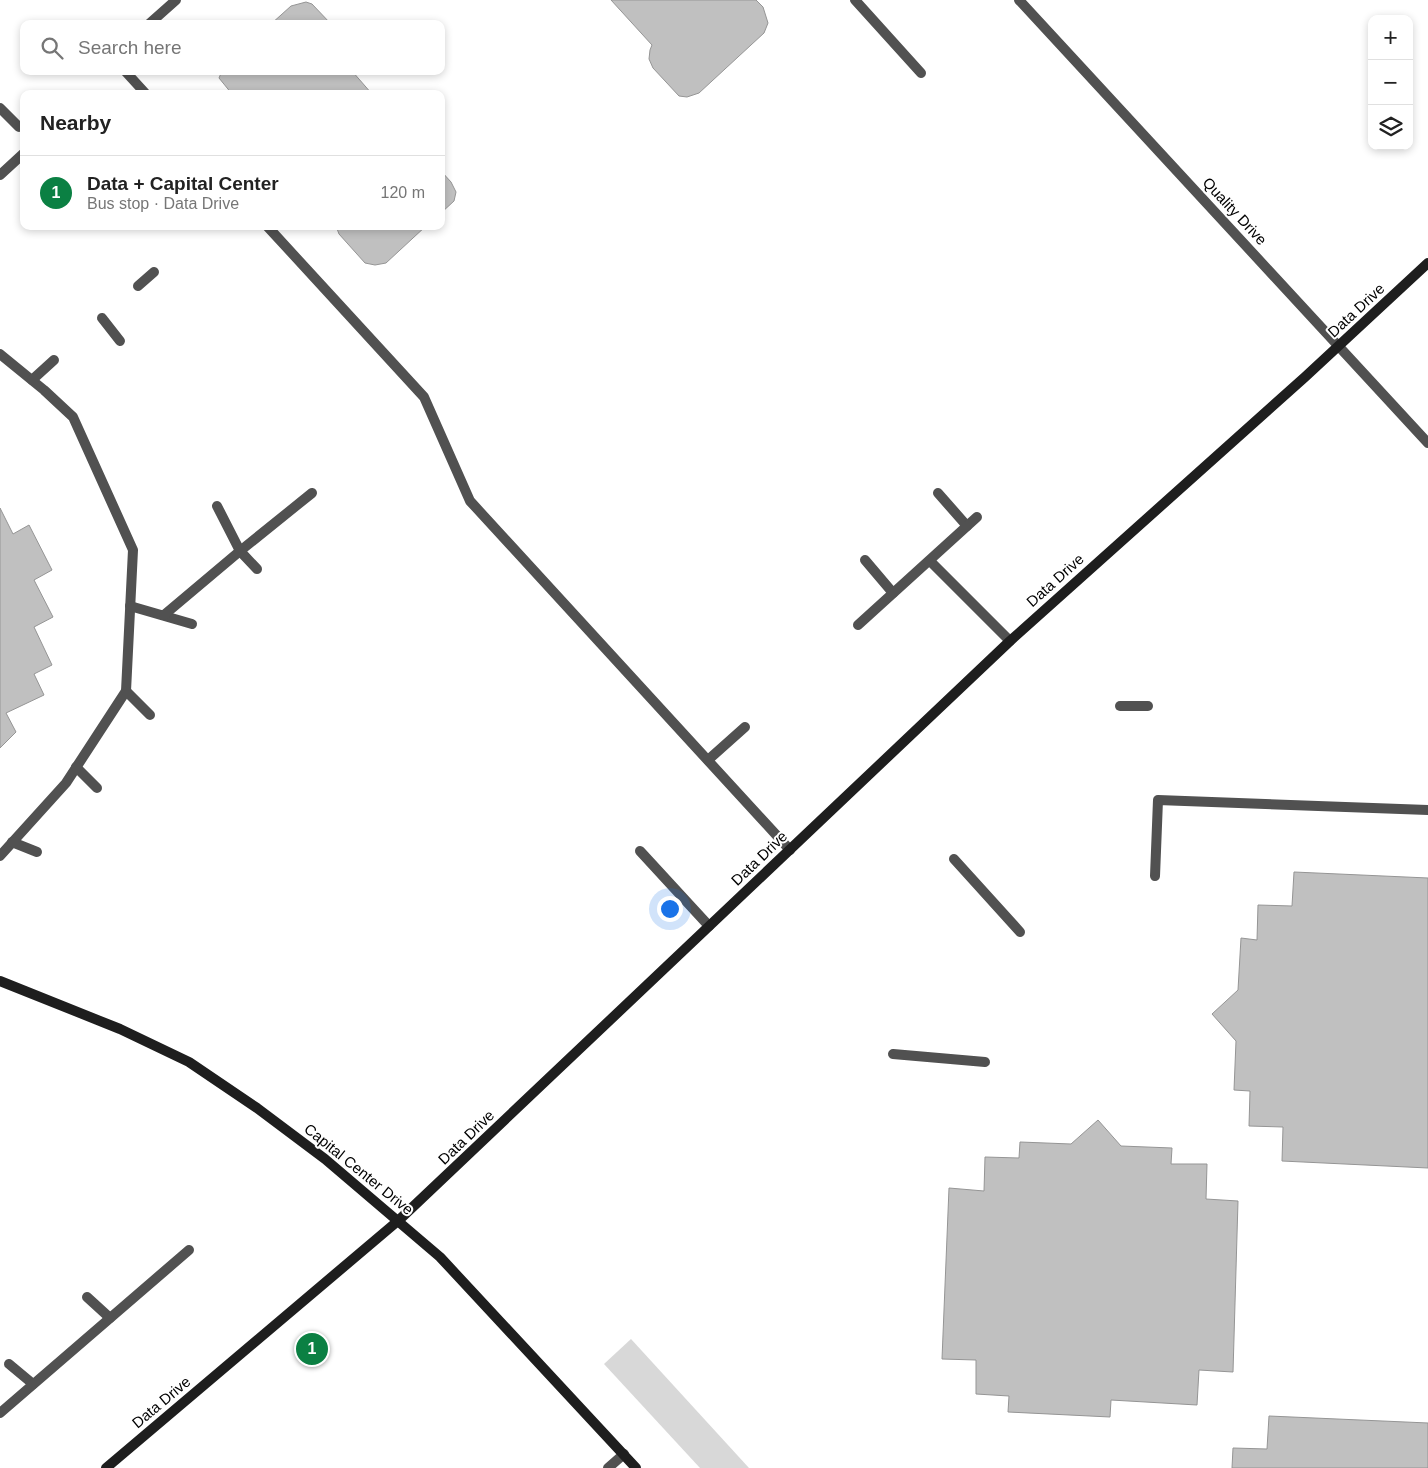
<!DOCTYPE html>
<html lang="en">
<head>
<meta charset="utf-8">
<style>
  body { margin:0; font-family:Arial,sans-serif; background:#f6f6f6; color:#222 }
  .controls { position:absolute; right:15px; top:15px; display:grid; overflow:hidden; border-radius:10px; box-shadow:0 2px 8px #0003 }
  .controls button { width:45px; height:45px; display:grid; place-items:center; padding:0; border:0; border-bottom:1px solid #e0e0e0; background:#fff; color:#222; font:25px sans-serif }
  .you { position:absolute; left:669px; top:908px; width:18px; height:18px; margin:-12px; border:4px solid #fff; border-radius:50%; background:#1a73e8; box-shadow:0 0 0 8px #1a73e833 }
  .badge { display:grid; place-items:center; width:32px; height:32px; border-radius:50%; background:#0b8043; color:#fff; font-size:16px; font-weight:700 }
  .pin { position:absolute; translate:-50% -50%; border:2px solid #fff; box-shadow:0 1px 5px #0006 }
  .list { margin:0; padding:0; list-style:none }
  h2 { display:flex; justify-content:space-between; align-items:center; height:65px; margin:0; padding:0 20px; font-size:21px }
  h2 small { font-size:16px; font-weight:400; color:#767676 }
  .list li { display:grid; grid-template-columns:32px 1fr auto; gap:15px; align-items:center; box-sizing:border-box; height:75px; padding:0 20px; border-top:1px solid #e0e0e0 }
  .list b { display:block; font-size:19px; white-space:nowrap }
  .list p { margin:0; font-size:16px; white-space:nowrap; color:#767676 }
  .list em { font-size:16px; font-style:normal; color:#767676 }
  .icon { flex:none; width:28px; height:28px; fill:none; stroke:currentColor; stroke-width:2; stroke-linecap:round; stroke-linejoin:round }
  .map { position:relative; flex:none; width:1428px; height:1468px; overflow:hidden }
  .search { position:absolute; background:#fff; box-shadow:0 2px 8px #0003; left:20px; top:20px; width:425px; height:55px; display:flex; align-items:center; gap:12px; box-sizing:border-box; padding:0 18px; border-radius:10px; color:#767676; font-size:19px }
  .panel { position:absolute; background:#fff; box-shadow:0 2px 8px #0003; left:20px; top:90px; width:425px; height:140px; border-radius:10px }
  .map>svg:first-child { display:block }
</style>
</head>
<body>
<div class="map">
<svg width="1428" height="1468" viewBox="0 0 1428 1468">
  <rect width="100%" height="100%" fill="#fff"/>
  <!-- green -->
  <path fill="#d8d8d8" d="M 631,1339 L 749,1468 L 700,1468 L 604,1364 Z"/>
  <!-- building -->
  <g fill="#c0c0c0" stroke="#959595">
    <path d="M 611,0 L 756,0 L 763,7 L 768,23 L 764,33 L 699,93 L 687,97 L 679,96 L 653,68 L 649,59 L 650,50 L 652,45 Z"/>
    <path d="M 306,2 L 312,4 L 331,24 L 271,24 L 291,6 Z"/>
    <path d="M 222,71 L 352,71 L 372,94 L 232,94 L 219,78 Z"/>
    <path d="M 441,171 L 451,182 L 456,192 L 454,201 L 441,213 Z"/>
    <path d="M 336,226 L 426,226 L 386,263 L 375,265 L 365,263 L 339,234 Z"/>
    <path d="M 0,508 L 13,534 L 29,525 L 52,570 L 34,580 L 53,617 L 34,627 L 52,665 L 34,674 L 44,695 L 6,713 L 16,732 L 0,748 Z"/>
    <path d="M 1294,872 L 1428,878 L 1428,1168 L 1282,1161 L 1283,1127 L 1249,1126 L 1250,1091 L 1234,1090 L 1236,1041 L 1212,1014 L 1238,990 L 1241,938 L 1257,940 L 1258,905 L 1292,906 Z"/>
    <path d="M 1098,1120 L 1121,1146 L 1172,1148 L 1171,1164 L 1207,1164 L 1206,1199 L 1238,1201 L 1233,1372 L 1199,1370 L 1197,1405 L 1111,1400 L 1110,1417 L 1008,1412 L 1009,1396 L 976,1394 L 976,1360 L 942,1359 L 949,1188 L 984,1191 L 985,1157 L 1019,1158 L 1020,1142 L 1071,1144 Z"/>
    <path d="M 1269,1416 L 1428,1423 L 1428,1468 L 1232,1468 L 1233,1448 L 1267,1449 Z"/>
  </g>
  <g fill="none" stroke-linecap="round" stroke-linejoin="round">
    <!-- lane -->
    <g stroke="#515151" stroke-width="10">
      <path d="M 855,0 L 921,73"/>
      <path d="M 149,24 L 176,0"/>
      <path d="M 125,71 L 146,94"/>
      <path d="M 0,108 L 19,127"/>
      <path d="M 0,175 L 24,153"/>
      <path d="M 267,226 L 424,397 L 470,501 L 790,850"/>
      <path d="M 138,286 L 154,272"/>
      <path d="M 102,318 L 120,341"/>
      <path d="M 0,354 L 44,390 L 73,417 L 133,550 L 126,691 L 66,783 L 0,856"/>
      <path d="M 32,380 L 54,360"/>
      <path d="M 938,493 L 967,526"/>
      <path d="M 217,506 L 240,551 L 257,569"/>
      <path d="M 865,560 L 893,593"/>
      <path d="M 930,561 L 1010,641"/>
      <path d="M 130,606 L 192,624"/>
      <path d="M 164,615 L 240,551 L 312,493"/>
      <path d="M 858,625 L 977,517"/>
      <path d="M 126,691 L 150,715"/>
      <path d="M 1120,706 L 1148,706"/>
      <path d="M 708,760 L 745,727"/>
      <path d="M 76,767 L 97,788"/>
      <path d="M 12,842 L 37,852"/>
      <path d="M 640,851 L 709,926"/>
      <path d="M 954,859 L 1020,932"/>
      <path d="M 1155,876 L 1158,800 L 1428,810"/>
      <path d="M 893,1054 L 985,1062"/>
      <path d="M 87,1297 L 110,1318"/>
      <path d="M 9,1364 L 33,1384"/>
      <path d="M 0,1413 L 189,1250"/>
    </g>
    <!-- street -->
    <g stroke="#515151" stroke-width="10">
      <path d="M 1019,0 L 1428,443"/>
      <path d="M 608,1468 L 624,1454"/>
    </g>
    <!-- secondary -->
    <g stroke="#1e1e1e" stroke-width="10">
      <path d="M 0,981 L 120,1029 L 189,1062 L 257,1108 L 325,1159 L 440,1257 L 636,1468"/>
      <path d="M 106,1468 L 399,1220 L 1010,641 L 1305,377 L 1428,263"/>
    </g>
  </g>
  <g text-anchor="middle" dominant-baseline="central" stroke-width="4" stroke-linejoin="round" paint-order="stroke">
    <!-- street labels -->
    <g font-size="15" fill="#000" stroke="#fff">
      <text transform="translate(1235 211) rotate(47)">Quality Drive</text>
      <text transform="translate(1356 310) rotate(-43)">Data Drive</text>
      <text transform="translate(1055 580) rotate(-42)">Data Drive</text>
      <text transform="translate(759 858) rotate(-44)">Data Drive</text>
      <text transform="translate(466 1137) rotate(-44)">Data Drive</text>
      <text transform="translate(359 1169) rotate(39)">Capital Center Drive</text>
      <text transform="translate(161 1402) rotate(-40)">Data Drive</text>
    </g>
  </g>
</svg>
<div class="controls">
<button>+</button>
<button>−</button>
<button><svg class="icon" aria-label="layers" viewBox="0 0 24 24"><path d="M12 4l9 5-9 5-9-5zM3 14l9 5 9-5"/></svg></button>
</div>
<div class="you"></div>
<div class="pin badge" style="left:312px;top:1349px">1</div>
<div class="search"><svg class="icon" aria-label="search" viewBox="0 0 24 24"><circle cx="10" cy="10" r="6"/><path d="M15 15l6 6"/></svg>Search here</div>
<section class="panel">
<h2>Nearby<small></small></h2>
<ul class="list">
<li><span class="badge">1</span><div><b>Data + Capital Center</b><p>Bus stop · Data Drive</p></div><em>120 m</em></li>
</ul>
</section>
</div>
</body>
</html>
